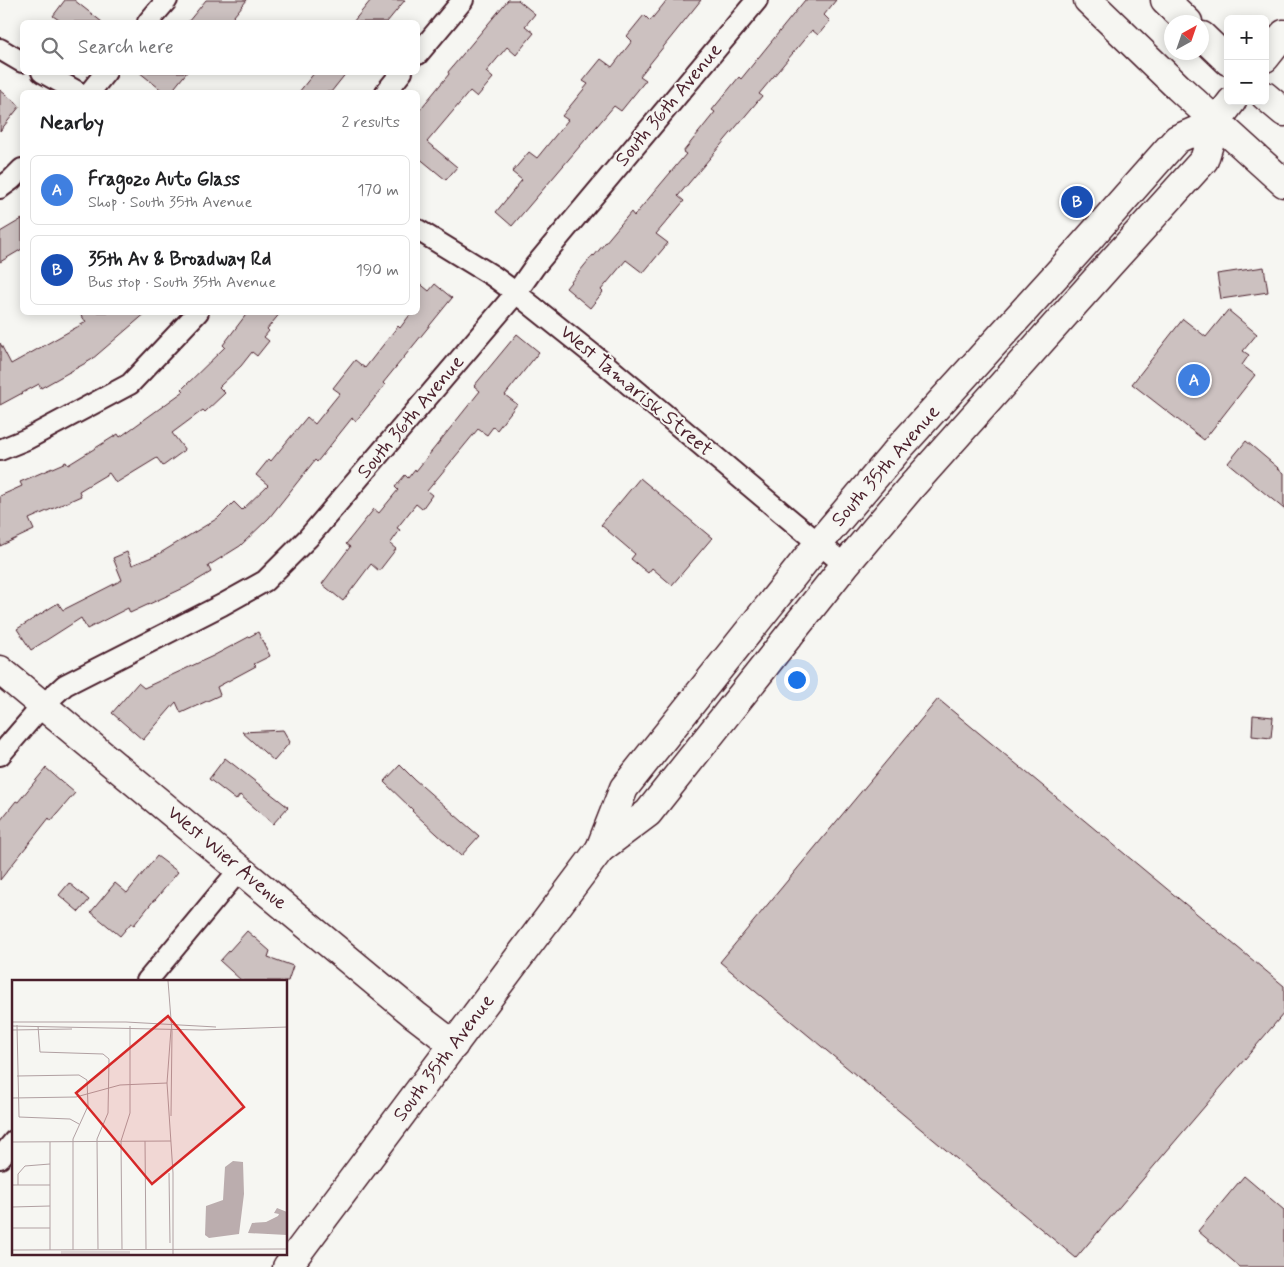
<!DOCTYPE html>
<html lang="en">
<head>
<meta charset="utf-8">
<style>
  body { margin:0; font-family:Mynerve,sans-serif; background:#f6f6f6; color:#202124 }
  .controls { position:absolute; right:15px; top:15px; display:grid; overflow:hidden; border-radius:8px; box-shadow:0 2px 12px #0003 }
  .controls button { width:45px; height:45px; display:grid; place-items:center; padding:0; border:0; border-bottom:1px solid #e0e0e0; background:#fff; color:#202124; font:25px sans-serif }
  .compass { position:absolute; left:1164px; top:15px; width:45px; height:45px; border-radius:50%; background:#fff; box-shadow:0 2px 12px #0003; rotate:40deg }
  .you { position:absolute; left:796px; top:679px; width:18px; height:18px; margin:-12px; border:4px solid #fff; border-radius:50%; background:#1a73e8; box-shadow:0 0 0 8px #1a73e833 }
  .badge { display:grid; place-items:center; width:32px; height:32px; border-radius:50%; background:#0b8043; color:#fff; font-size:16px; font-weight:700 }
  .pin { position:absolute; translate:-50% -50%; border:2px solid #fff; box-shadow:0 1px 5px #0006 }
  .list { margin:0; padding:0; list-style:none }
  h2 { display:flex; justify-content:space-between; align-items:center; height:65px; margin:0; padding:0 20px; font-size:21px }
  h2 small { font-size:16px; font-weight:400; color:#757577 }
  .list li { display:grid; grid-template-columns:32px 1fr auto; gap:15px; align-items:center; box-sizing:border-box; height:70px; margin:0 10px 10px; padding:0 10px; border:1px solid #e0e0e0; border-radius:8px }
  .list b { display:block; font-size:19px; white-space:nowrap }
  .list p { margin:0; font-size:16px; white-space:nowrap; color:#757577 }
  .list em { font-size:16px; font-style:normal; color:#757577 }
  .icon { flex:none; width:28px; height:28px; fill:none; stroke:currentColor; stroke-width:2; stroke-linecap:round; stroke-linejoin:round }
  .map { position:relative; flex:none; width:1284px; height:1267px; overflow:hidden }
  .search { position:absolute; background:#fff; box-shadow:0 2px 12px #0003; left:20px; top:20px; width:400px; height:55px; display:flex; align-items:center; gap:12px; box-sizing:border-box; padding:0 18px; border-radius:8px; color:#757577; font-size:19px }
  .panel { position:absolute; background:#fff; box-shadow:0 2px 12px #0003; left:20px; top:90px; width:400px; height:225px; border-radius:8px }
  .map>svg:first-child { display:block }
</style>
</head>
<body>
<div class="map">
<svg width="1284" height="1267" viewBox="0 0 1284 1267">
  <rect width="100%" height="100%" fill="#f6f6f2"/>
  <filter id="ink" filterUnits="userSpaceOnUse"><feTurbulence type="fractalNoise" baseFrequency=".02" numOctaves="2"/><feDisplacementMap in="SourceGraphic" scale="10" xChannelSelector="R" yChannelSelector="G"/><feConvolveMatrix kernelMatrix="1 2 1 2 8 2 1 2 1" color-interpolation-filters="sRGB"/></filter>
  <g filter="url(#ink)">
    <!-- building -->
    <g fill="#ccc1c0" stroke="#4a1f2b">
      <path d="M 65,0 L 74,0 L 102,22 L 62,22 L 53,16 Z"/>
      <path d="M 206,0 L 247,0 L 229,22 L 188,22 Z"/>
      <path d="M 371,0 L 405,0 L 387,22 L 353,22 Z"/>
      <path d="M 508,0 L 518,0 L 535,14 L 525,26 L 534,33 L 516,55 L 507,47 L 486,72 L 493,78 L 477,97 L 470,91 L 427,142 L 457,167 L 446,180 L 418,157 L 418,112 L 449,74 L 448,72 Z"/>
      <path d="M 667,0 L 701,0 L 640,76 L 646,80 L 621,111 L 614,106 L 512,226 L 496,212 L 522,180 L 512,172 L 529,152 L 537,158 L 568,120 L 562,116 L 588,84 L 583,81 L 601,59 L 612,67 L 632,41 L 627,36 L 644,15 L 650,21 Z"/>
      <path d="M 805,0 L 836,0 L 824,15 L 830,21 L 818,35 L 812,30 L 759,94 L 762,96 L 678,196 L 684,201 L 656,234 L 668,243 L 643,273 L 626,260 L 601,290 L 603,292 L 590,308 L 566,288 L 593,255 L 594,256 L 631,212 L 634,216 L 686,154 L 683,152 L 715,112 L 712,110 L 739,77 L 741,79 Z"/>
      <path d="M 139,72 L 187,72 L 171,92 L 164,92 Z"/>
      <path d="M 315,72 L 347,72 L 331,92 L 299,92 Z"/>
      <path d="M 0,90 L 20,106 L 0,131 Z"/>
      <path d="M 22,219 L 22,249 L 0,262 L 0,232 Z"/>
      <path d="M 1264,267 L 1268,292 L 1221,299 L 1217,274 Z"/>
      <path d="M 418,282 L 429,291 L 435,284 L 452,298 L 383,383 L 385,385 L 356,421 L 352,418 L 317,462 L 315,460 L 269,518 L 240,546 L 208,566 L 211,572 L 186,587 L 130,613 L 128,608 L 87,629 L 81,618 L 31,650 L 17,629 L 58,603 L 63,610 L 122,580 L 113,558 L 127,552 L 132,565 L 157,555 L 218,518 L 234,502 L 242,510 L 268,485 L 256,475 L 269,459 L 271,461 L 307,417 L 315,424 L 340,393 L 333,388 L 355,360 L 365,368 L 398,326 L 400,328 L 412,312 L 418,312 Z"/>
      <path d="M 1228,310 L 1257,334 L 1243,351 L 1249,355 L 1242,365 L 1255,375 L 1204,440 L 1132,384 L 1183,319 L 1206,337 Z"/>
      <path d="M 79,312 L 147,312 L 91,360 L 41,388 L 39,384 L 0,405 L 0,343 L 11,364 L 86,322 Z"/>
      <path d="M 248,312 L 281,312 L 267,329 L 269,331 L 264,337 L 269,341 L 257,356 L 252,352 L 241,366 L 219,387 L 225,393 L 205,412 L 203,410 L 172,433 L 185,450 L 163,466 L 157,458 L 116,483 L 109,473 L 79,491 L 81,496 L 29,519 L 34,530 L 0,546 L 0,496 L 22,486 L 20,482 L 66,462 L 68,465 L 118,434 L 120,437 L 184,391 L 182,389 L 225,347 L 223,345 Z"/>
      <path d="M 517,334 L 539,352 L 505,395 L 517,404 L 497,430 L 493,427 L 487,435 L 478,429 L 427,491 L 432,495 L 422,509 L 416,504 L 397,528 L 400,530 L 390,544 L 396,549 L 379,571 L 371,564 L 343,601 L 322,584 L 350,547 L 346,544 L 374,509 L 379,513 L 398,490 L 395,487 L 405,475 L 408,478 L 415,469 L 416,471 L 480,391 L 474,386 Z"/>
      <path d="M 1246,441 L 1284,473 L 1284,509 L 1228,463 Z"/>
      <path d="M 640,478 L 712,538 L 672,585 L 652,568 L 648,573 L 631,559 L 635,554 L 601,525 Z"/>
      <path d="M 258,632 L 270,656 L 254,664 L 256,666 L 217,687 L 220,695 L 181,713 L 176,702 L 143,740 L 112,713 L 138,683 L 144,688 L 213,656 Z"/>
      <path d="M 938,699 L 1284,986 L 1284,1013 L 1076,1258 L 720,962 Z"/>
      <path d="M 1253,715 L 1273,717 L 1271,738 L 1252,736 Z"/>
      <path d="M 283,730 L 290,742 L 274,761 L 242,732 Z"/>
      <path d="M 225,758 L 288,807 L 273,824 L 240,795 L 236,800 L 209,779 Z"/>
      <path d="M 400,765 L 414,779 L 479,836 L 461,856 L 412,811 L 413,810 L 384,782 Z"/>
      <path d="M 46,768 L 75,793 L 51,821 L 49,818 L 0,880 L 0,821 L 16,801 L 18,802 Z"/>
      <path d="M 157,856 L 178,872 L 155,900 L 154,900 L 134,925 L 131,923 L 120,936 L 91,912 L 115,883 L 127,893 Z"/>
      <path d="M 69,883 L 89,900 L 79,912 L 59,895 Z"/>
      <path d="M 247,931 L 270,951 L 268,957 L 293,966 L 288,981 L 242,981 L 220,961 Z"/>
      <path d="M 1244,1176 L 1284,1210 L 1284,1267 L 1240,1267 L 1198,1231 Z"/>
    </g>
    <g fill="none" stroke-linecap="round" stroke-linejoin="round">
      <defs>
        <g id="street">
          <path d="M 148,22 L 167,0"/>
          <path d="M 0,49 L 22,62"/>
          <path d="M 418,54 L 463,0"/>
          <path d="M 42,72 L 78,92"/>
          <path d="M 90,92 L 106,72"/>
          <path d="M 386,92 L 402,72"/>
          <path d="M 0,188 L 11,180 L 22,169"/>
          <path d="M 418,230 L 493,276 L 516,293 L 606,365 L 794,523 L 845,565"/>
          <path d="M 0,450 L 27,439 L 130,384 L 198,312"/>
          <path d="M 0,755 L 43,705 L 65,685 L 222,605 L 265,581 L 308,538 L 516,293 L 535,266 L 757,0"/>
          <path d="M 147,981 L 240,869"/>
          <path d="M 0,1158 L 14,1141"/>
        </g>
        <g id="secondary">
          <path d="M 1088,0 L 1178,87 L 1284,183"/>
          <path d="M 1165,0 L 1188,22"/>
          <path d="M 1202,36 L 1228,61"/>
          <path d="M 1265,58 L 1284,34"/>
          <path d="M 1265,96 L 1284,112"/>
          <path d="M 0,670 L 415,1015 L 454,1045"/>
          <path d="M 600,849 L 648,813 L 845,565 L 911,487 L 1109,265 L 1204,160 L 1216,122 L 1232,101"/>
          <path d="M 287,1267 L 600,849 L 624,788 L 819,543 L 900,447 L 1078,251 L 1177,139 L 1216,122"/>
        </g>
      </defs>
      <!-- street casing -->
      <use href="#street" stroke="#4a1f2b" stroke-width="24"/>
      <!-- secondary casing -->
      <use href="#secondary" stroke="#4a1f2b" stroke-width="31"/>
      <!-- street -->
      <use href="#street" stroke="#f6f6f2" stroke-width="20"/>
      <!-- secondary -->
      <use href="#secondary" stroke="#f6f6f2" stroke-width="28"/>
    </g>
  </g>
  <g text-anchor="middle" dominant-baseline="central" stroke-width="4" stroke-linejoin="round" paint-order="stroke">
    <!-- street labels -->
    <g font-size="20" fill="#4a1f2b" stroke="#f6f6f2">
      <text transform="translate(669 105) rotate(-50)">South 36th Avenue</text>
      <text transform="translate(636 391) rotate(40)">West Tamarisk Street</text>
      <text transform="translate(411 417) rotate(-50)">South 36th Avenue</text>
      <text transform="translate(886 466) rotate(-49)">South 35th Avenue</text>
      <text transform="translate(227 858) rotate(40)">West Wier Avenue</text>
      <text transform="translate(444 1058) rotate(-53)">South 35th Avenue</text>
    </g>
  </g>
  <!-- overview -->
  <g transform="translate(12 980)">
    <rect width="275" height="275" fill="#f6f6f2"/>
    <path d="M 49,271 L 118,271 L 118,274 L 49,274 Z" fill="#ddd6d5"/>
    <path d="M 221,181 L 231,182 L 232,214 L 227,254 L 197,258 L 193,255 L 194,226 L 211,220 L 213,187 ZM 265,228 L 275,232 L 275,255 L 236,253 L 240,243 L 254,242 L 266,236 L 267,234 L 262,233 Z" fill="#bbadae"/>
    <path fill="none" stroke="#b1a0a2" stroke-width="1" d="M 156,1 L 160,52 L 159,136M 0,42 L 114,42 L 204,47M 5,45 L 7,137 L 58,139 L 67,144M 0,46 L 190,50 L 275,47M 26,46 L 28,72 L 91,74 L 97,79 L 96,133 L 85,159 L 86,269M 159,49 L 155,103 L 161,193 L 161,274M 0,50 L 60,49M 5,96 L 67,95 L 75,100 L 76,126 L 61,159 L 61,270M 0,118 L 64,117 L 108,105 L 155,103M 133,161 L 134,269M 0,162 L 159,161M 38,162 L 38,270M 157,193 L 158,263M 0,205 L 38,205M 6,205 L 6,194 L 13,186 L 38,184M 0,227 L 38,226M 0,248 L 38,248M 110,269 L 109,161 L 118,133 L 118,46M 0,270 L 275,269"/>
    <path fill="#d62828" fill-opacity="0.15" stroke="#d62828" stroke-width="2.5" d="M 156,36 L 232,127 L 140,204 L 64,113 Z"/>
    <rect width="275" height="275" fill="none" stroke="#4a1f2b" stroke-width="2.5"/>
  </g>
</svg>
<div class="controls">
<button>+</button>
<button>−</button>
</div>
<svg class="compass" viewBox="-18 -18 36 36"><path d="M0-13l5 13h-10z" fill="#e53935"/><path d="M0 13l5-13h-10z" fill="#757577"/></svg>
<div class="you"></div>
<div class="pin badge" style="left:1194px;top:380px;background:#3f7fe0">A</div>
<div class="pin badge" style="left:1077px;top:202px;background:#1a4fb4">B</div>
<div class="search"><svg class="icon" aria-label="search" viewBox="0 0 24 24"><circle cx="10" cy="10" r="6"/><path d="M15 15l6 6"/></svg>Search here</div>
<section class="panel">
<h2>Nearby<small>2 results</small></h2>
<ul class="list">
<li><span class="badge" style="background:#3f7fe0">A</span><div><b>Fragozo Auto Glass</b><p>Shop · South 35th Avenue</p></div><em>170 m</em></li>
<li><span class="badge" style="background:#1a4fb4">B</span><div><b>35th Av &amp; Broadway Rd</b><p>Bus stop · South 35th Avenue</p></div><em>190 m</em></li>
</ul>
</section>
</div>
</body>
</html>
